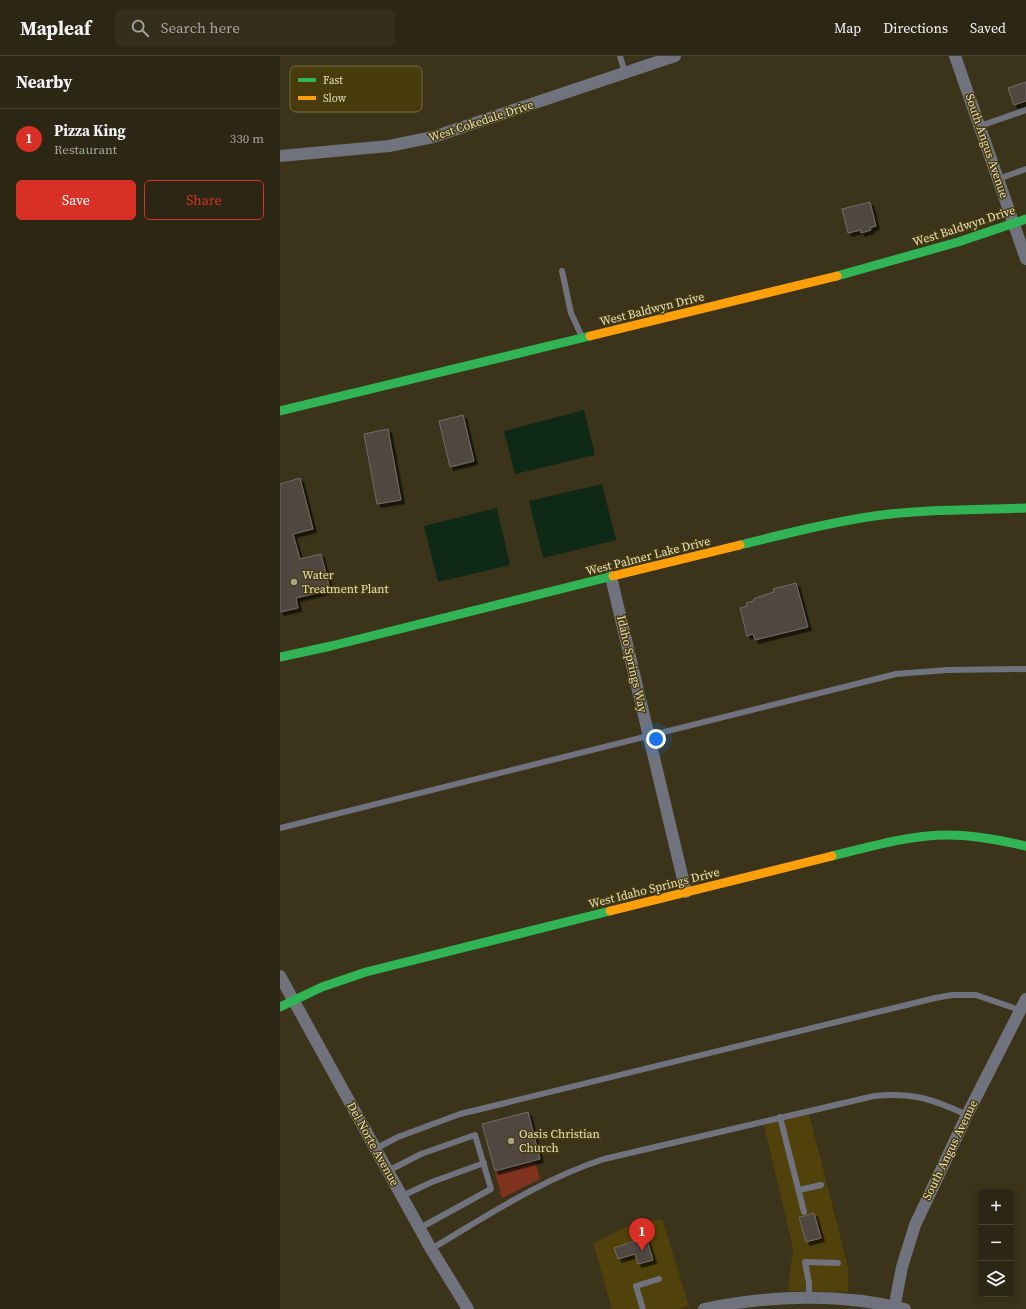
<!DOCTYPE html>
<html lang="en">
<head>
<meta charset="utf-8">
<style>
  body { margin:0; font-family:"Source Serif 4",serif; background:#342f1d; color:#f1f3f6 }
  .controls { position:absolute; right:12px; bottom:12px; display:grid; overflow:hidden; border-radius:6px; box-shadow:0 2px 10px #0003 }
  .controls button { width:36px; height:36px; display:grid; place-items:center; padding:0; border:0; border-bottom:1px solid #484434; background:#2c2714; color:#f1f3f6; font:20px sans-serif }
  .you { position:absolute; left:376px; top:683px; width:14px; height:14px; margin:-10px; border:3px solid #fff; border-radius:50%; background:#1a73e8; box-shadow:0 0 0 6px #1a73e833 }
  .badge { display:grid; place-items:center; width:26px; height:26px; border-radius:50%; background:#d93025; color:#fff; font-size:13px; font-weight:700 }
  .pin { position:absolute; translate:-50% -33px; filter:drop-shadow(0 1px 2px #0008) }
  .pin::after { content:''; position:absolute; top:21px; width:14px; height:12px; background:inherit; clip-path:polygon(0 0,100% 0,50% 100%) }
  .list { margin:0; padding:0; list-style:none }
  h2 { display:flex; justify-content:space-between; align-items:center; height:52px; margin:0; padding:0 16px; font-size:17px }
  h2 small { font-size:13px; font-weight:400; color:#a6a5a0 }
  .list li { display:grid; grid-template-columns:26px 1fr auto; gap:12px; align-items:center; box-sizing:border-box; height:60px; padding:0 16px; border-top:1px solid #484434 }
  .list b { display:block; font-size:15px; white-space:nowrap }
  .list p { margin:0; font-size:13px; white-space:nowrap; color:#a6a5a0 }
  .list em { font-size:13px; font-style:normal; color:#a6a5a0 }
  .actions { display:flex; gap:8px; padding:12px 16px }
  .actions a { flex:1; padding:9px 0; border:1px solid #d93025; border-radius:6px; text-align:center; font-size:14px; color:#d93025 }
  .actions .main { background:#d93025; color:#fff }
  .icon { flex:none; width:22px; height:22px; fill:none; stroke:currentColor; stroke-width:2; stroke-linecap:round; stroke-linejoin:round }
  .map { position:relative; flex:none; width:746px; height:1253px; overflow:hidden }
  header { display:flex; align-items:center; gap:24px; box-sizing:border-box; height:56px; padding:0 20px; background:#2c2714; border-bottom:1px solid #484434 }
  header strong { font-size:19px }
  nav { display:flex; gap:22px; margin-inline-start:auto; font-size:14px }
  .search { width:280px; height:36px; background:#342f1d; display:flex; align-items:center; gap:10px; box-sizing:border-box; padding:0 14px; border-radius:6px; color:#a6a5a0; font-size:15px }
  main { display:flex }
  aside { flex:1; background:#2c2714 }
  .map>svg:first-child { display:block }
</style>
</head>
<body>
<header>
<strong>Mapleaf</strong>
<div class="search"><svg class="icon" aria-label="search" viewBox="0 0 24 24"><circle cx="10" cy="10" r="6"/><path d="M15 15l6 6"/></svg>Search here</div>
<nav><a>Map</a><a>Directions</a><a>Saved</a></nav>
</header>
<main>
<aside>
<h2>Nearby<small></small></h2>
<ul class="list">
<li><span class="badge">1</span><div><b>Pizza King</b><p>Restaurant</p></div><em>330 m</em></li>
</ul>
<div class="actions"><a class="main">Save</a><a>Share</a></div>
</aside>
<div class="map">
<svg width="746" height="1253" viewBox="0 0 746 1253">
  <defs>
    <filter id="shadow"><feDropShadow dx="3.5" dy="3.5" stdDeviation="0" flood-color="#0009"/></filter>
  </defs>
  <rect width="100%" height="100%" fill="#3b341a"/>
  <!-- built -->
  <g fill="#50420a">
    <path d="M 529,1058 L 568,1211 L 568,1236 L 508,1235 L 513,1192 L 484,1069 Z"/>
    <path d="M 382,1163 L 409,1250 L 398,1253 L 332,1253 L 313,1187 L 346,1171 Z"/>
  </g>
  <!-- green -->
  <path fill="#7f321d" d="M 255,1106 L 260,1123 L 222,1142 L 215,1117 Z"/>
  <!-- water -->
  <g fill="#0e2916">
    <path d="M 304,354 L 315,399 L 235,418 L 224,375 Z"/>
    <path d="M 322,428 L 336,484 L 263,502 L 249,445 Z"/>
    <path d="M 217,452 L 230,509 L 158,526 L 144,470 Z"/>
  </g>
  <!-- building -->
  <g fill="#504640" stroke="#756a65" filter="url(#shadow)">
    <path d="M 746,26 L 746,45 L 734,49 L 728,32 Z"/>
    <path d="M 590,146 L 596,170 L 590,172 L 591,174 L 581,177 L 581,174 L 568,177 L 562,153 Z"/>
    <path d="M 183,359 L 194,405 L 170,411 L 159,365 Z"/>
    <path d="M 108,373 L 121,444 L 97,448 L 84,378 Z"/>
    <path d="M 20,422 L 33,473 L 13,478 L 20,503 L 41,498 L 50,534 L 16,542 L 18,552 L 0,556 L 0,428 Z"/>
    <path d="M 516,527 L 528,571 L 475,584 L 473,578 L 467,580 L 460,552 L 467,550 L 466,547 L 473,545 L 475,542 L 494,536 L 493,533 Z"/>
    <path d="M 248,1056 L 260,1103 L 215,1115 L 202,1068 Z"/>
    <path d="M 534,1157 L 541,1182 L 526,1186 L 519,1161 L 525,1160 Z"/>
    <path d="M 366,1181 L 373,1204 L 358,1208 L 355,1198 L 338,1203 L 334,1192 Z"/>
  </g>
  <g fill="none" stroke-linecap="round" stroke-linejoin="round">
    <!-- lane -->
    <g stroke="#70727d" stroke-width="6">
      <path d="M 340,0 L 345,17"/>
      <path d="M 700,70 L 746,54"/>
      <path d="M 718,123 L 746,113"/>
      <path d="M 282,215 L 291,257 L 302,281"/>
      <path d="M 0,772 L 616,618 L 667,614 L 746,613"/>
      <path d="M 500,1061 L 524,1156"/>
      <path d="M 95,1093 L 118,1081 L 180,1058 L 655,942 L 672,939 L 696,939 L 740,954"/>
      <path d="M 108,1115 L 141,1098 L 195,1079 L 211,1133 L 140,1172"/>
      <path d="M 519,1134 L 541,1129"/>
      <path d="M 122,1140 L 152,1126 L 204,1107"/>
      <path d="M 151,1193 C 207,1160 262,1123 324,1103 L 594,1040 C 632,1036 653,1043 687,1059"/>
      <path d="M 529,1242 L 529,1227 L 525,1206 L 558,1207"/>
      <path d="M 363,1253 L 356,1230 L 379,1223"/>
    </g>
    <!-- street -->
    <g stroke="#70727d" stroke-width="12">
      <path d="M 675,0 L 746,203"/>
      <path d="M 0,100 L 109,90 L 153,81 L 395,0"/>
      <path d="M 331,521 L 406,836"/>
      <path d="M 0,920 L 151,1193 L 188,1253"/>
      <path d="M 424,1253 C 489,1239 560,1237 625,1253"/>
      <path d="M 614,1253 L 622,1211 L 635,1169 L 687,1059 L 746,943"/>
    </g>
    <!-- fast -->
    <g stroke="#30b455" stroke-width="9">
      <path d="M 557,220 L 678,186 L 746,163"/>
      <path d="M 0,355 L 310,280"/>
      <path d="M 460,489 C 504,478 548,467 594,460 C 644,453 695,454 746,452"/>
      <path d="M 0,601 L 51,590 L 333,520"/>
      <path d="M 552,800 C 590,791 628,779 667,779 C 694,779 720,784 746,790"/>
      <path d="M 0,951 L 42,931 L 86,916 L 330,855"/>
    </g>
    <!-- slow -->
    <g stroke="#ff9f0a" stroke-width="9">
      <path d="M 310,280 L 557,220"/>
      <path d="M 333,520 L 460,489"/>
      <path d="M 330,855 L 552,800"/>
    </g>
  </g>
  <!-- markers -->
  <g fill="#a8a288" stroke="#483c0d" stroke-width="1.5">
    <circle cx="14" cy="526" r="4"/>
    <circle cx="231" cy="1085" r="4"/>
  </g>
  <g text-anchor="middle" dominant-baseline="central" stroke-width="3" stroke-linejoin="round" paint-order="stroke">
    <!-- street labels -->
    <g font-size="12" fill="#e3ddc4" stroke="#483c0d">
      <text transform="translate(201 65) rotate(-18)">West Cokedale Drive</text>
      <text transform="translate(707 90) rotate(71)">South Angus Avenue</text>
      <text transform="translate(684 170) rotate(-18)">West Baldwyn Drive</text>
      <text transform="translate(372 253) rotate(-14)">West Baldwyn Drive</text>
      <text transform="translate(368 500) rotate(-14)">West Palmer Lake Drive</text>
      <text transform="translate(352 608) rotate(77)">Idaho Springs Way</text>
      <text transform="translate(374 832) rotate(-14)">West Idaho Springs Drive</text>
      <text transform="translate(93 1088) rotate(61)">Del Norte Avenue</text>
      <text transform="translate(670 1094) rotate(-64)">South Angus Avenue</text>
    </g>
    <!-- poi labels -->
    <g font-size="12" fill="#e3ddc4" stroke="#483c0d" text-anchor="start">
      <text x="22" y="519">Water<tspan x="22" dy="14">Treatment Plant</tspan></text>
      <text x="239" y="1078">Oasis Christian<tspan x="239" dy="14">Church</tspan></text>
    </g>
  </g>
  <!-- legend -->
  <rect x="10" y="10" width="132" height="46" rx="6" fill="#483c0d" stroke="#766c44" stroke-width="1"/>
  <rect x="18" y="22" width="18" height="4" fill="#30b455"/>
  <rect x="18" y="40" width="18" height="4" fill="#ff9f0a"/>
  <g font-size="11" fill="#e3ddc4">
    <text x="43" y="28">Fast</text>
    <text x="43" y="46">Slow</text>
  </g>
</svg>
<div class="controls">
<button>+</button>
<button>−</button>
<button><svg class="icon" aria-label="layers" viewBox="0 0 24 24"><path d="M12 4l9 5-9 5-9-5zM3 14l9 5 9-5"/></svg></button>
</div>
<div class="you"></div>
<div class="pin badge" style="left:362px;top:1195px">1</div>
</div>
</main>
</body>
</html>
